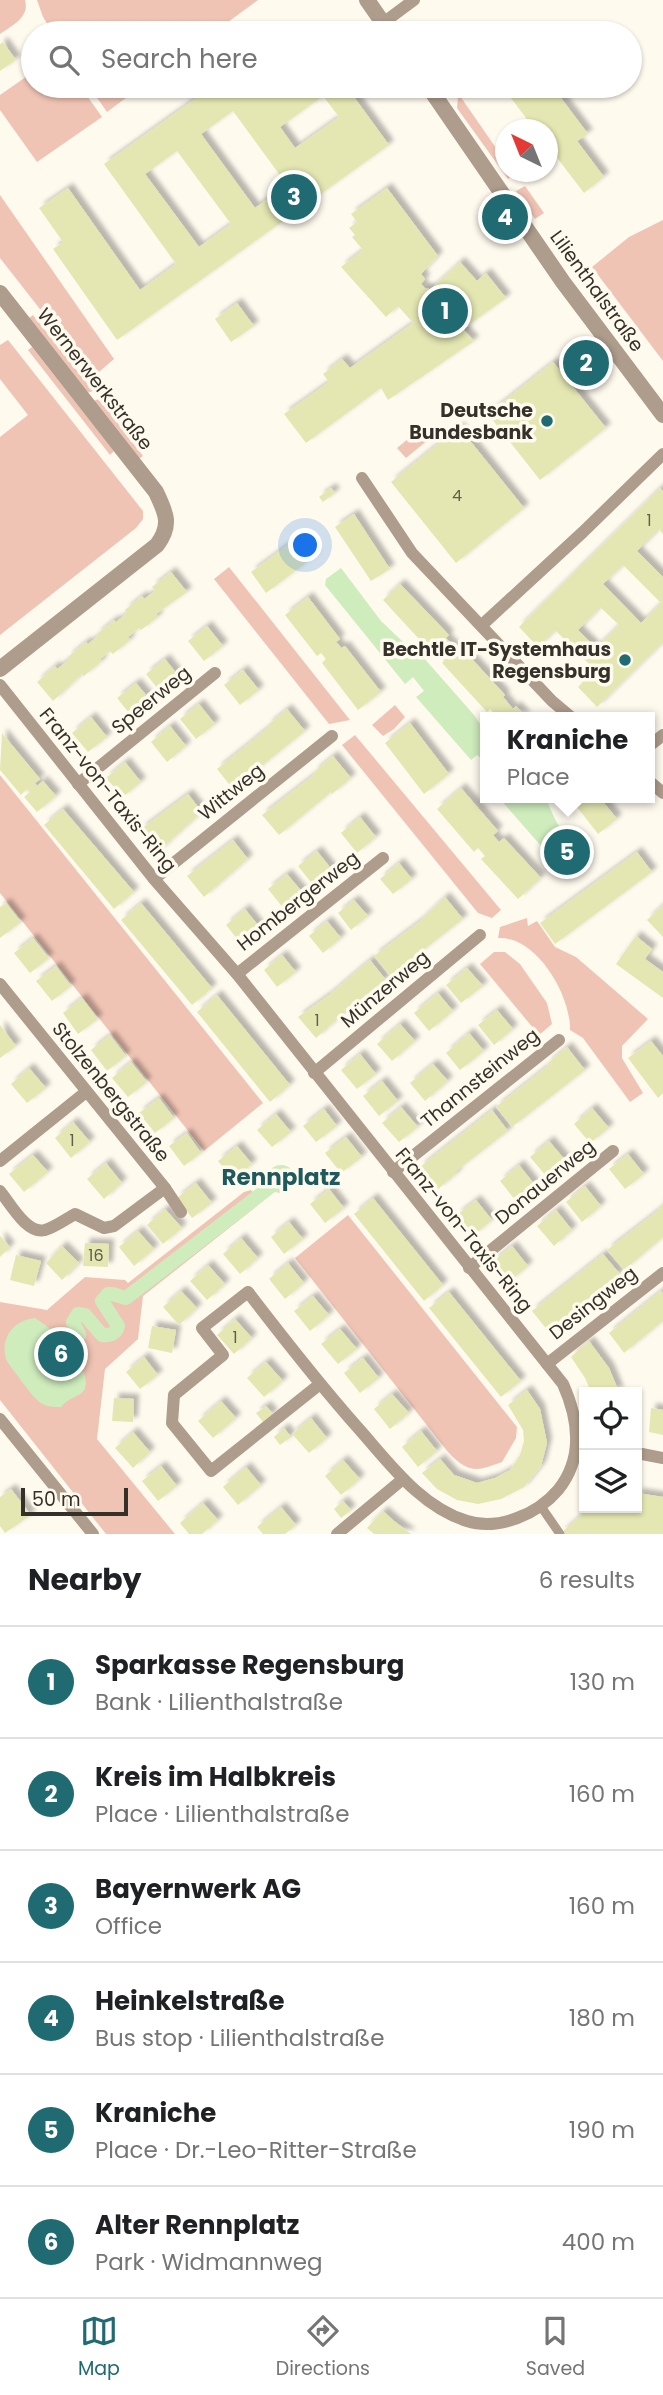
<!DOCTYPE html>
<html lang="en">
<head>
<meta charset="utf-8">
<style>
  body { margin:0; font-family:Poppins,sans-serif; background:#f2f2f2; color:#202124 }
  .controls { position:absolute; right:21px; bottom:21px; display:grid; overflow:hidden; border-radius:0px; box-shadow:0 2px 5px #0004 }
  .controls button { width:63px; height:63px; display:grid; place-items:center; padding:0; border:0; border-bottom:2px solid #e0e0e0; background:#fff; color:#202124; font:35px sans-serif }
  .compass { position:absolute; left:495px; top:119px; width:63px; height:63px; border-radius:50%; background:#fff; box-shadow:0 2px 5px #0004; rotate:317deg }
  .scale { position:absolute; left:21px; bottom:18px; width:107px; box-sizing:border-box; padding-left:7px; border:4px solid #35312a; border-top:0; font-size:19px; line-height:24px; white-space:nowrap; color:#35312a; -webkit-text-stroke:5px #fffaee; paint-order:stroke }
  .you { position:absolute; left:306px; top:546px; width:24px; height:24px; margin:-18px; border:5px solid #fff; border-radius:50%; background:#1a73e8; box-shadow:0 0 0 10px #1a73e833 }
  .badge { display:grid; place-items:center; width:46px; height:46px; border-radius:50%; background:#1f6b71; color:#fff; font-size:23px; font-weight:700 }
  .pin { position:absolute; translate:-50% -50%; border:4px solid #fff; box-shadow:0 2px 7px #0006 }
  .popup { position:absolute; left:480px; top:712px; width:175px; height:91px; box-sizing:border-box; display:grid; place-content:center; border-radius:0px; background:#fff; filter:drop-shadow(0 2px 5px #0005); font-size:23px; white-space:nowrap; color:#757577 }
  .popup b { font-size:26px; color:#202124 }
  .popup::after { content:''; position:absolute; left:50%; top:100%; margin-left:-14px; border:14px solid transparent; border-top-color:#fff }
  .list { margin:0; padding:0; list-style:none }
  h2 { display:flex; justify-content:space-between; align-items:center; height:91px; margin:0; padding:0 28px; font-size:30px }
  h2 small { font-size:23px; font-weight:400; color:#757577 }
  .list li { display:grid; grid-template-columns:46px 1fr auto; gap:21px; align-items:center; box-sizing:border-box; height:112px; padding:0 28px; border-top:2px solid #e0e0e0 }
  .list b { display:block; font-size:26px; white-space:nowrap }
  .list p { margin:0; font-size:23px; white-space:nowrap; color:#757577 }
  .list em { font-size:23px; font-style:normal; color:#757577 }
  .icon { flex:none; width:38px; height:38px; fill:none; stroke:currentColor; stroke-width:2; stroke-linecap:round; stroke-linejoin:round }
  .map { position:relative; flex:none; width:663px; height:1534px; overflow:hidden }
  .search { position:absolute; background:#fff; box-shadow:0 2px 5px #0004; left:21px; right:21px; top:21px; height:77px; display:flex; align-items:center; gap:18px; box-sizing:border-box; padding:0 24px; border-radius:38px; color:#757577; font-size:26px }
  .sheet { height:763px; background:#fff }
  nav { display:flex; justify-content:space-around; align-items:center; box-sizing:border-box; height:98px; border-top:2px solid #e0e0e0; background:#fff; font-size:19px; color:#757577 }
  nav a { display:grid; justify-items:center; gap:4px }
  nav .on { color:#1f6b71 }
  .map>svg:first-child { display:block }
</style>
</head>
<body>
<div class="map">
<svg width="663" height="1534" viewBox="0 0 663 1534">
  <defs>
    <filter id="shadow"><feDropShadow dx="5" dy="-5" stdDeviation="2" flood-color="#0004"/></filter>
  </defs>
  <rect width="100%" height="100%" fill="#fffaee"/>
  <!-- green -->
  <g fill="#f0c4b4">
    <path d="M 0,0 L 25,0 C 30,17 13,25 0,34 Z"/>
    <path d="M 37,0 L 258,0 L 213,33 L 53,33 L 43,17 Z"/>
    <path d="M 33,72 L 33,86 L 80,86 L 102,117 L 37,162 L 0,110 L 0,95 Z"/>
    <path d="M 89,86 L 142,86 L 107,112 Z"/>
    <path d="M 460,96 L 505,161 L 505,172 L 515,174 L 508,179 L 457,108 L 458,97 Z"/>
    <path d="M 525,186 L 544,213 L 535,219 L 516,191 Z"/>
    <path d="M 0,195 L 114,359 L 93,377 L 0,258 Z"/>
    <path d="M 663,220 L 663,361 L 592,267 L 629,237 Z"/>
    <path d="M 582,269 L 605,301 L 597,307 L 578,279 L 577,274 Z"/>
    <path d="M 33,315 L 93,391 L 87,393 L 29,318 Z"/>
    <path d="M 8,340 L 143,511 L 143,519 L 136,528 L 0,635 L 0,437 L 28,415 L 0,379 L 0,345 Z"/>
    <path d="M 32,347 L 114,451 L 110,455 L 28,350 Z"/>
    <path d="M 99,399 L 143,456 L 139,459 L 93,401 Z"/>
    <path d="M 425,425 L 433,436 L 406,458 L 397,448 Z"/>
    <path d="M 229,567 L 350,720 L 329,724 L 214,579 Z"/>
    <path d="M 395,705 L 405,717 L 394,729 L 383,736 L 372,725 Z"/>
    <path d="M 355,735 L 501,910 L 492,918 L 478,913 L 342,745 Z"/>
    <path d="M 0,775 L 263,1103 L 204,1151 L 0,893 Z"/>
    <path d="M 527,918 L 528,926 L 537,921 L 555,947 L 576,957 L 648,1019 L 622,1046 L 622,1058 L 643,1093 L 630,1102 L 583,1038 L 570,1030 C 571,996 537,936 498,938 L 500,927 Z"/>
    <path d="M 494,952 L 505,952 L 520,964 L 547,1003 L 552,1024 L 539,1035 L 480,964 Z"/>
    <path d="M 251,1190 L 260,1199 L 257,1206 L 143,1296 L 138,1339 L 105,1369 L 97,1439 L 175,1534 L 106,1534 L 0,1400 L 0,1302 L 47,1310 L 85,1277 L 125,1280 L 128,1283 L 244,1192 Z"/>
    <path d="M 348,1215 L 517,1427 L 516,1438 L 502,1462 C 476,1472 468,1473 448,1452 L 295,1258 Z"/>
  </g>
  <!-- water -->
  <g fill="#cfecbd">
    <path d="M 341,568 L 381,621 L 401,640 L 423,657 L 474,715 L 485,731 L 485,762 L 477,755 L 471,760 L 416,697 L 424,691 L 413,677 L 405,684 L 325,585 L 326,579 Z"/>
    <path d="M 499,798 L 546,798 C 558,828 561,836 592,848 L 563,871 Z"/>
    <circle cx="281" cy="1179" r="14"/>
    <path d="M 35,1318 L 48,1327 L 84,1373 C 92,1399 73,1392 61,1407 C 55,1407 50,1407 45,1405 C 35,1401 29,1390 22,1382 C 17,1374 10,1367 6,1359 C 0,1337 14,1320 35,1318 Z"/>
  </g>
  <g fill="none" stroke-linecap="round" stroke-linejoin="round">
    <!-- canal -->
    <path stroke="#cfecbd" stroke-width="14" d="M 65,1346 L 79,1335 L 73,1322 L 78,1314 L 85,1315 L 102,1335 C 109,1336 116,1334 118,1326 L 102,1301 L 108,1294 L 112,1294 L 126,1298 L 270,1187"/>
  </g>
  <!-- building -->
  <g fill="#e4e7b2" fill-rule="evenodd" filter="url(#shadow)">
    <path d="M 3,42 L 16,60 L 0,71 L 0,44 Z"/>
    <path d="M 213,86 L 346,86 L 389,145 L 117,340 L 53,249 L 63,242 L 39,208 L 68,188 L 140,290 L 176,264 L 104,164 ZM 323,96 L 339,117 L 295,148 L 280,127 ZM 233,111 L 287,185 L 255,208 L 201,134 ZM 177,151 L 231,224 L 199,247 L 145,174 Z"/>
    <path d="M 502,86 L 552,86 L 588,134 L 577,141 L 604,177 L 584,193 L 548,146 L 548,130 L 535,130 Z"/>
    <path d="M 387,188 L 438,256 L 421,274 L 425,279 L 421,284 L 426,289 L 428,288 L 430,290 L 460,262 L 477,281 L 486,273 L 506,298 L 463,329 L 474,341 L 388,400 L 381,388 L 306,443 L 284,414 L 329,382 L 323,374 L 342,359 L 350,368 L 413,323 L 398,306 L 386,317 L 341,267 L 363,250 L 352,237 L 355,235 L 349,228 L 357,222 L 351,214 Z"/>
    <path d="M 237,303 L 254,326 L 231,342 L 215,319 Z"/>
    <path d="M 553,362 L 606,428 L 540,480 L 488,414 Z"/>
    <path d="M 459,427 L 524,508 L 456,563 L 391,482 Z"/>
    <path d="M 331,488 L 335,493 L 323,502 L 319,497 Z"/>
    <path d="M 660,488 L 663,491 L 663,534 L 659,529 L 637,551 L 663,577 L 663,642 L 597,707 L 578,687 L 595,670 L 555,630 L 538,647 L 519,627 ZM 623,565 L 661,603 L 641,623 L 603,584 ZM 600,607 L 619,625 L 596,648 L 578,630 Z"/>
    <path d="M 354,514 L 390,569 L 371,581 L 335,527 Z"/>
    <path d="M 300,536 L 315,556 L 266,593 L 251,572 Z"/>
    <path d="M 171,572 L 187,592 L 156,614 L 158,617 L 141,630 L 139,628 L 128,637 L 130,640 L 113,654 L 110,651 L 100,659 L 102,661 L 84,676 L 82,674 L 53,701 L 37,682 L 55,666 L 57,669 L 70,659 L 68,657 L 86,642 L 88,644 L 98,636 L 97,634 L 114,620 L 116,622 L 127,613 L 125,610 L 142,596 L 144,599 L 155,591 L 152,587 Z"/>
    <path d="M 400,584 L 449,635 L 446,638 L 456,649 L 460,646 L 505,695 L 503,697 L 513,709 L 516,706 L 526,717 L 498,717 L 490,709 L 487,712 L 442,663 L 444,661 L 434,649 L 431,652 L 383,600 Z"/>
    <path d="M 308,597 L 340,639 L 336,642 L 339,645 L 341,648 L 345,646 L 381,692 L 358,710 L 322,663 L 326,659 L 321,653 L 317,656 L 285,615 Z"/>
    <path d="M 207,626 L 223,646 L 204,661 L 188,641 Z"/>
    <path d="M 165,659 L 181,679 L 162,694 L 146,674 Z"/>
    <path d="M 243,670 L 259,690 L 240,705 L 224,685 Z"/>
    <path d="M 136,683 L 152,702 L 133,718 L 117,698 Z"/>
    <path d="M 199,704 L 215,724 L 196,739 L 180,719 Z"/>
    <path d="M 287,709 L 305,731 L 233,789 L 217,769 L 269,727 L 268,725 Z"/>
    <path d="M 91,717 L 107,737 L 88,752 L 72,733 Z"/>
    <path d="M 410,723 L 449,774 L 424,794 L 385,743 Z"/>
    <path d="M 170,726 L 186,746 L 167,762 L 151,742 Z"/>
    <path d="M 2,733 L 40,779 L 35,783 L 37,786 L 43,781 L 56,796 L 37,812 L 24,797 L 30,792 L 27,789 L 21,795 L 0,770 Z"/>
    <path d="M 333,756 L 351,778 L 332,794 L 331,792 L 279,835 L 262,815 L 315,774 L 314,772 Z"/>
    <path d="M 125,762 L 141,782 L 123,797 L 106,778 Z"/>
    <path d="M 461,788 L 498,831 L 493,835 L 499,842 L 504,838 L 541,878 L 518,899 L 481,859 L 485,856 L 478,848 L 474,852 L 437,809 Z"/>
    <path d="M 188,794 L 202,812 L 159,851 L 141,829 Z"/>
    <path d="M 570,798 L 600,798 L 617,819 L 598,834 Z"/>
    <path d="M 63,809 L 134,892 L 114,909 L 44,825 Z"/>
    <path d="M 360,817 L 376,837 L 357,853 L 341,833 Z"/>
    <path d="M 233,840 L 248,859 L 204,897 L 187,876 Z"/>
    <path d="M 317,851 L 333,871 L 314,886 L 298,866 Z"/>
    <path d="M 637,852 L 652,872 L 555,944 L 540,923 Z"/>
    <path d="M 399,863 L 412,879 L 393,894 L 380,879 Z"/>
    <path d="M 287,874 L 303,893 L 284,909 L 268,889 Z"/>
    <path d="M 445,897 L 463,919 L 390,976 L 374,956 L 419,922 Z"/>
    <path d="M 354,900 L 368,916 L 351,930 L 338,913 Z"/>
    <path d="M 6,903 L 21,922 L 0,938 L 0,907 Z"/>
    <path d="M 141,903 L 212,988 L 192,1005 L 121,920 Z"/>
    <path d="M 663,905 L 663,937 L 647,920 Z"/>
    <path d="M 245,909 L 261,929 L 242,945 L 226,925 Z"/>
    <path d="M 327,921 L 341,938 L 323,953 L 309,936 Z"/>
    <path d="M 636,936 L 652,949 L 645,959 L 663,972 L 663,998 L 616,964 Z"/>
    <path d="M 33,938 L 49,958 L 30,973 L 14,953 Z"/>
    <path d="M 282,955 L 296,972 L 277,987 L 264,970 Z"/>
    <path d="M 370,960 L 386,980 L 353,1005 L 316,1038 L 298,1017 L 329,995 Z"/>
    <path d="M 56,966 L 71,986 L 52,1001 L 36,981 Z"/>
    <path d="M 467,968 L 483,986 L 461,1003 L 446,985 Z"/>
    <path d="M 438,993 L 453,1011 L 429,1031 L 414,1013 Z"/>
    <path d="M 217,995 L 290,1085 L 270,1102 L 197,1012 Z"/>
    <path d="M 82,998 L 98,1019 L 78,1034 L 63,1013 Z"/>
    <path d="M 497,1010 L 513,1029 L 494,1045 L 478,1025 Z"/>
    <path d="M 400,1024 L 415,1041 L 392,1061 L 377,1044 Z"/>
    <path d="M 0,1025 L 16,1046 L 0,1058 Z"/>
    <path d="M 469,1033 L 484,1051 L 460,1070 L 446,1053 Z"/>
    <path d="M 110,1035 L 126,1056 L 107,1071 L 91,1050 Z"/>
    <path d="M 651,1041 L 663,1056 L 663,1093 L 658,1098 L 628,1058 Z"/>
    <path d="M 567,1047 L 585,1070 L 512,1127 L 496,1107 L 549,1065 L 547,1064 Z"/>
    <path d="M 360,1054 L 376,1074 L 357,1089 L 341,1070 Z"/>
    <path d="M 131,1062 L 147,1082 L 128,1097 L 112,1078 Z"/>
    <path d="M 433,1064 L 448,1081 L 425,1101 L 410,1083 Z"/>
    <path d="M 29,1068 L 46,1088 L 27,1103 L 11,1084 Z"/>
    <path d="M 382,1081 L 398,1101 L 379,1116 L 363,1096 Z"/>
    <path d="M 159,1098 L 174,1118 L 155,1133 L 139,1113 Z"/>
    <path d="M 401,1107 L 418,1127 L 399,1142 L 382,1123 Z"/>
    <path d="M 592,1108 L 609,1128 L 590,1143 L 574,1124 Z"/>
    <path d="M 324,1109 L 337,1126 L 316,1142 L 303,1126 Z"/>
    <path d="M 492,1110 L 508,1131 L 456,1171 L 457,1173 L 438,1189 L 420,1167 Z"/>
    <path d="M 276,1114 L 291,1132 L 272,1147 L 257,1130 Z"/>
    <path d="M 73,1122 L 90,1142 L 71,1158 L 55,1138 Z"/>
    <path d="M 187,1133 L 201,1153 L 184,1166 L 169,1146 Z"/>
    <path d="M 346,1137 L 362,1157 L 341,1173 L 325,1153 Z"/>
    <path d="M 549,1141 L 566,1161 L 547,1177 L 530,1157 Z"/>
    <path d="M 237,1146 L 252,1164 L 233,1180 L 218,1161 Z"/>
    <path d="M 628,1154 L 644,1174 L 625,1189 L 609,1169 Z"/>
    <path d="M 33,1155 L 48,1172 L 24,1192 L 9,1174 Z"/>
    <path d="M 106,1163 L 122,1183 L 104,1199 L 87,1179 Z"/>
    <path d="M 519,1165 L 535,1185 L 516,1201 L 500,1181 Z"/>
    <path d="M 196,1183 L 212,1203 L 192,1218 L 177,1198 Z"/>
    <path d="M 585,1186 L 601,1206 L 582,1222 L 566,1202 Z"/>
    <path d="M 329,1189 L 344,1208 L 325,1223 L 310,1204 Z"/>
    <path d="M 373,1198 L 443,1285 L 424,1301 L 354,1214 Z"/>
    <path d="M 476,1200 L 492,1220 L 474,1235 L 457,1215 Z"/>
    <path d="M 663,1203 L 663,1237 L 624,1270 L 607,1250 L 660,1209 L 659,1207 Z"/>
    <path d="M 165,1209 L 182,1228 L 163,1244 L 147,1225 Z"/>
    <path d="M 556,1210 L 572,1230 L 554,1246 L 537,1226 Z"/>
    <path d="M 289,1222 L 303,1239 L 284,1254 L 271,1237 Z"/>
    <path d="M 138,1231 L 154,1249 L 134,1266 L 119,1247 Z"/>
    <path d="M 0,1236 L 10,1247 L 0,1257 Z"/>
    <path d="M 241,1238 L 258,1258 L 240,1274 L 223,1254 Z"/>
    <path d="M 85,1243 L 109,1244 L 108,1267 L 83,1266 Z"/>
    <path d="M 62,1246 L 79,1263 L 62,1280 L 46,1263 Z"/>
    <path d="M 512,1246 L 528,1266 L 510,1281 L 493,1261 Z"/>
    <path d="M 603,1254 L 620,1274 L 567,1315 L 569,1316 L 549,1332 L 532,1311 Z"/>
    <path d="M 16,1255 L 41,1261 L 34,1286 L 10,1280 Z"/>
    <path d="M 288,1263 L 304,1283 L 285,1299 L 269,1279 Z"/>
    <path d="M 208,1265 L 225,1284 L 207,1300 L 190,1281 Z"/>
    <path d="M 181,1291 L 197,1308 L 179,1325 L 163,1307 Z"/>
    <path d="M 661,1291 L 663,1293 L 663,1321 L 624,1353 L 609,1333 Z"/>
    <path d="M 449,1292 L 521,1381 L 501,1397 L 429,1308 Z"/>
    <path d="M 313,1296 L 329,1315 L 310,1331 L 294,1311 Z"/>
    <path d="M 235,1319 L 252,1338 L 234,1354 L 217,1335 Z"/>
    <path d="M 152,1326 L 176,1330 L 172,1353 L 148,1348 Z"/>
    <path d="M 340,1329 L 357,1349 L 338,1364 L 321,1344 Z"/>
    <path d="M 589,1341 L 609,1368 L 619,1392 L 591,1392 L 585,1378 L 571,1357 Z"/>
    <path d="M 144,1357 L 158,1375 L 140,1389 L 126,1372 Z"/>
    <path d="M 363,1358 L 379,1378 L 360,1393 L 344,1373 Z"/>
    <path d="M 266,1362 L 283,1381 L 264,1397 L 247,1378 Z"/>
    <path d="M 527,1390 L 540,1409 L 547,1443 L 541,1466 L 524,1487 L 501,1499 L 478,1504 L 457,1500 L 437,1489 L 422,1473 L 440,1459 L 454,1475 L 477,1483 L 495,1478 L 510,1470 L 520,1455 L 524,1441 L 523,1430 L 508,1405 Z"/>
    <path d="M 392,1394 L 409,1413 L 390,1429 L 374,1409 Z"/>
    <path d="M 114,1398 L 134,1399 L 133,1422 L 112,1421 Z"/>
    <path d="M 221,1401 L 236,1418 L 213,1438 L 198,1421 Z"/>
    <path d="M 266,1406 L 273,1414 L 263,1422 L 256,1413 Z"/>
    <path d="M 651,1408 L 663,1410 L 663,1435 L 649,1432 Z"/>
    <path d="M 311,1418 L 327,1438 L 309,1453 L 292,1434 Z"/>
    <path d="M 284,1428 L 291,1437 L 280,1445 L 274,1437 Z"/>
    <path d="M 421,1431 L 437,1451 L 418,1467 L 402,1447 Z"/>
    <path d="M 133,1432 L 150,1452 L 133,1468 L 115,1448 Z"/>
    <path d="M 343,1460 L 360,1479 L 341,1495 L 325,1476 Z"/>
    <path d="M 161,1466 L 177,1486 L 158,1501 L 142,1481 Z"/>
    <path d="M 246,1467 L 261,1485 L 238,1505 L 223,1487 Z"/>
    <path d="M 11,1489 L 31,1515 L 5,1533 L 0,1526 L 0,1497 Z"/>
    <path d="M 637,1493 L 663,1497 L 663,1534 L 560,1534 L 579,1517 L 586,1508 L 637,1508 Z"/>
    <path d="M 343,1501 L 351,1510 L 341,1518 L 334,1509 Z"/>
    <path d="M 203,1503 L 218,1520 L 202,1534 L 189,1534 L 180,1523 Z"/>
    <path d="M 281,1507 L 296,1525 L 285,1534 L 263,1534 L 257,1527 Z"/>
    <path d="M 383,1511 L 394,1521 L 411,1534 L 374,1534 L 367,1528 Z"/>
  </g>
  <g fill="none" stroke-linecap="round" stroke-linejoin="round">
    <!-- pedestrian -->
    <path stroke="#ae9c8c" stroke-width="9" d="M 540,1505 L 560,1534"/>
    <!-- minor -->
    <g stroke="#ae9c8c" stroke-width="12">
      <path d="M 383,23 L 414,0"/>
      <path d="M 362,478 L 412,553 L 552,701 L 571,717"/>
      <path d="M 482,625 L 583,532 L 663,454"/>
      <path d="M 0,685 L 154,879 L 237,974 L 563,1384 C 579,1420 584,1458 558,1490 C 538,1514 498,1531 467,1521 C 421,1507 390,1464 359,1429 C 320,1385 284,1339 248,1292 L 202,1328 L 223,1355 L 174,1395 L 172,1423 L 211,1471 L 320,1384"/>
      <path d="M 649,746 L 663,735"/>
      <path d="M 649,781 L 663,793"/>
      <path d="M 78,784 L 215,673"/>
      <path d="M 154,879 L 332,736"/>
      <path d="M 237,974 L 383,858"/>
      <path d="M 0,984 L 165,1188 L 181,1212"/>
      <path d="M 314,1073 L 480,935"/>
      <path d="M 0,1161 L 86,1092"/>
      <path d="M 393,1172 L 559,1040"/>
      <path d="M 0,1191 C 10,1203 27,1235 45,1230 C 55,1227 66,1219 75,1214 L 104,1228 L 114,1226 L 165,1188"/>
      <path d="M 469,1268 L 613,1151"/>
      <path d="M 547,1364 L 663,1273"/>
      <path d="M 0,1419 L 93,1534"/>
      <path d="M 637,1453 L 663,1458"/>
      <path d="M 337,1534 L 403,1479"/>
    </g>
    <!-- tertiary -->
    <g stroke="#ae9c8c" stroke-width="16">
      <path d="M 367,0 L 390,33"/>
      <path d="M 428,86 L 563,282 L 663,415"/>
      <path d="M 0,293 L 156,492 C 166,513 172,525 157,545 L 0,669"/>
    </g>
  </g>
  <!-- markers -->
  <g fill="#1f6b71" stroke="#fffaee" stroke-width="2.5">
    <circle cx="547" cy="421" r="7"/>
    <circle cx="625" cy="660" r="7"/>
  </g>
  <g text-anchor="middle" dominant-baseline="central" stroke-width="7" stroke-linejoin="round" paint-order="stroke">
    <!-- number labels -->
    <g font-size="16" fill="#615e4c">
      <text x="457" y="495">4</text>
      <text x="649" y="520">1</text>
      <text x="317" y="1020">1</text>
      <text x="72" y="1140">1</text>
      <text x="96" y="1255">16</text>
      <text x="235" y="1337">1</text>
    </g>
    <!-- street labels -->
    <g font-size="19" fill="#35312a" stroke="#fffaee">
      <text transform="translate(597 291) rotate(54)">Lilienthalstraße</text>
      <text transform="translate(95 379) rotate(52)">Wernerwerkstraße</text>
      <text transform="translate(151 700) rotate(-39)">Speerweg</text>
      <text transform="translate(108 790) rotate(51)">Franz-von-Taxis-Ring</text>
      <text transform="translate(231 792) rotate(-39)">Wittweg</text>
      <text transform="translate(298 901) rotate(-38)">Hombergerweg</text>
      <text transform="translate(385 989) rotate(-40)">Münzerweg</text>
      <text transform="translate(480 1078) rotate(-39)">Thannsteinweg</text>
      <text transform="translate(111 1092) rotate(51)">Stolzenbergstraße</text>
      <text transform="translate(545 1182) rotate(-39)">Donauerweg</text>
      <text transform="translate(464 1230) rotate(51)">Franz-von-Taxis-Ring</text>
      <text transform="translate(593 1303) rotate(-38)">Desingweg</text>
    </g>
    <!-- poi labels -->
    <g font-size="19" font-weight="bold" fill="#35312a" stroke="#fffaee" text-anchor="end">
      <text x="533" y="410">Deutsche<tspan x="533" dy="22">Bundesbank</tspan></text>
      <text x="611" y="649">Bechtle IT-Systemhaus<tspan x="611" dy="22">Regensburg</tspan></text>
    </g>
    <!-- quarter labels -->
    <g font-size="23" font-weight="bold" fill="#1e595e" stroke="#fffaee">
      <text x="281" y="1177">Rennplatz</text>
    </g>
  </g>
</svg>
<div class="controls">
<button><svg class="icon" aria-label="locate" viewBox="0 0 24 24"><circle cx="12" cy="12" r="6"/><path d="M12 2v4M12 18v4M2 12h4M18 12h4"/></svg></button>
<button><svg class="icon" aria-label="layers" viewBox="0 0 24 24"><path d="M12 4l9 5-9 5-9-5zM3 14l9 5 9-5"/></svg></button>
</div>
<svg class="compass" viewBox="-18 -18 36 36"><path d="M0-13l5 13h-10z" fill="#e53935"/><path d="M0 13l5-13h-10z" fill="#757577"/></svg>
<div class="scale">50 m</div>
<div class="you"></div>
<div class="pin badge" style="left:445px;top:311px">1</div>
<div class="pin badge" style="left:586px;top:363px">2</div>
<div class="pin badge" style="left:294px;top:197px">3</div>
<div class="pin badge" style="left:505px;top:217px">4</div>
<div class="pin badge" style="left:567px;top:852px">5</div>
<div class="popup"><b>Kraniche</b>Place</div>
<div class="pin badge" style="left:61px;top:1354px">6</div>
<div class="search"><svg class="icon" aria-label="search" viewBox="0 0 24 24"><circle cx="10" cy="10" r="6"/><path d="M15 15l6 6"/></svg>Search here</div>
</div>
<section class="sheet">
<h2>Nearby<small>6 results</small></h2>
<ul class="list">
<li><span class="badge">1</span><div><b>Sparkasse Regensburg</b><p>Bank · Lilienthalstraße</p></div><em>130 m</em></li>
<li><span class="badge">2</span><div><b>Kreis im Halbkreis</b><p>Place · Lilienthalstraße</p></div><em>160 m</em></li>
<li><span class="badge">3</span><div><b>Bayernwerk AG</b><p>Office</p></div><em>160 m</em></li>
<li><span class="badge">4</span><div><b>Heinkelstraße</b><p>Bus stop · Lilienthalstraße</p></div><em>180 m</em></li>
<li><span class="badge">5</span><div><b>Kraniche</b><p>Place · Dr.-Leo-Ritter-Straße</p></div><em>190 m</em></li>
<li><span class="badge">6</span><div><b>Alter Rennplatz</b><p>Park · Widmannweg</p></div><em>400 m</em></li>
</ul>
</section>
<nav>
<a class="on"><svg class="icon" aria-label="map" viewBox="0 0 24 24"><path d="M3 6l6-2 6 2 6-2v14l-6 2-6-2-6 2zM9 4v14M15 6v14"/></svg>Map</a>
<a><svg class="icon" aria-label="directions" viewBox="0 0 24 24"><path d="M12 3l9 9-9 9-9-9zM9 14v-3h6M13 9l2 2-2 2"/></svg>Directions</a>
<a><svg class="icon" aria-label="saved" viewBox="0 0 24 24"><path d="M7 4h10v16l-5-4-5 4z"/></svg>Saved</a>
</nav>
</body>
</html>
